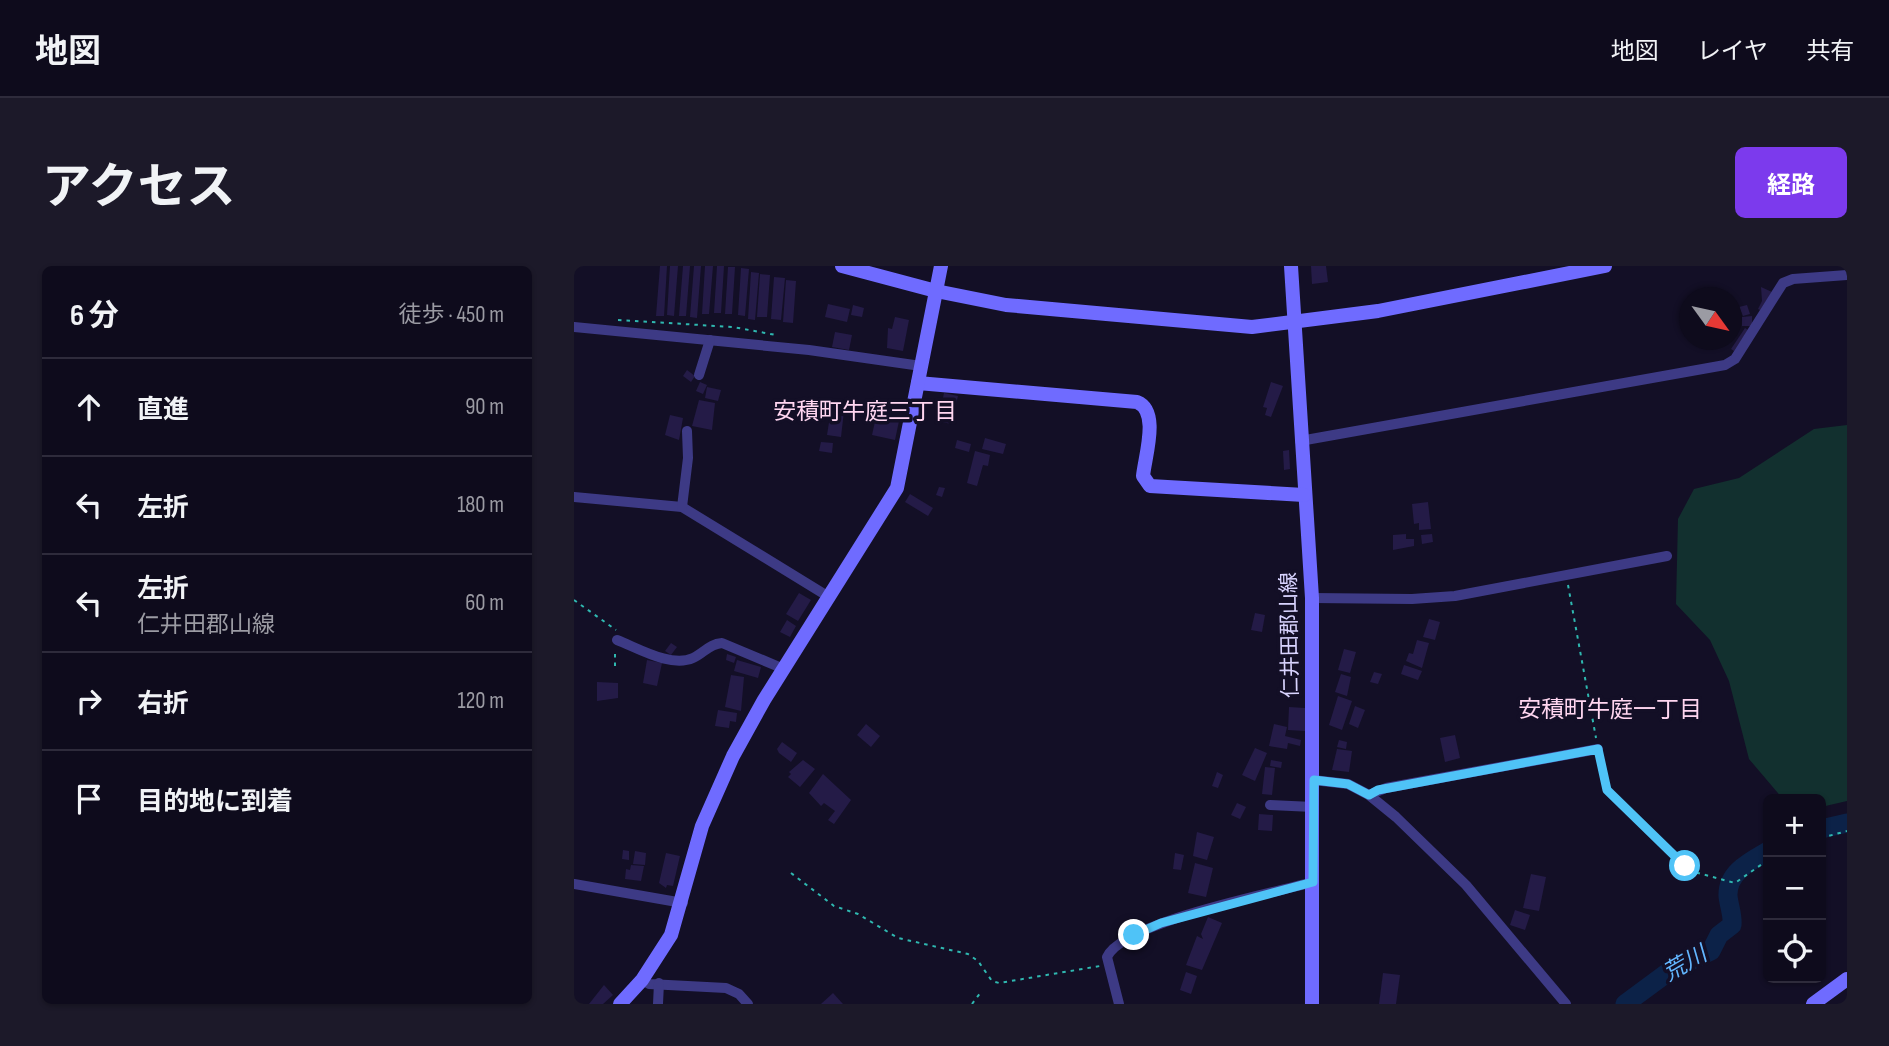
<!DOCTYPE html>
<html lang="ja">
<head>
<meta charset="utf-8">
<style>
  body { margin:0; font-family:"Sofia Sans Condensed","Noto Sans JP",sans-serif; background:#1c1929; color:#f1f3f6 }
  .controls { position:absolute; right:21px; bottom:21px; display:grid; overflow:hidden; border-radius:10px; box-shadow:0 2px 5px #0004 }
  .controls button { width:63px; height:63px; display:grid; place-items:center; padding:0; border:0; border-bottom:2px solid #2e2b3b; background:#0e0b1c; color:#f1f3f6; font:35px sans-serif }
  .compass { position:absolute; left:1105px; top:21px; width:63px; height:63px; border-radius:50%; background:#0e0b1c; box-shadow:0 2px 5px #0004; rotate:123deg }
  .stop { position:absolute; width:21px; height:21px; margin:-16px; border:5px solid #4fc3f7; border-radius:50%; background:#fff }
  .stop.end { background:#4fc3f7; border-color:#fff; box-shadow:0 2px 7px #0008 }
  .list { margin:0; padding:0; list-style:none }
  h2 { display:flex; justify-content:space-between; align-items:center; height:91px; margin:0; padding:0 28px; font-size:30px }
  h2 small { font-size:23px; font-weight:400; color:#9b9ba3 }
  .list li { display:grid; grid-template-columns:46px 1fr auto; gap:21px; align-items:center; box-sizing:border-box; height:98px; padding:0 28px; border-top:2px solid #2e2b3b }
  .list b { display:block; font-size:26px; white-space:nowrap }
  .list p { margin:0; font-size:23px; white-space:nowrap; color:#9b9ba3 }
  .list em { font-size:23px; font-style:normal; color:#9b9ba3 }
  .icon { flex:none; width:38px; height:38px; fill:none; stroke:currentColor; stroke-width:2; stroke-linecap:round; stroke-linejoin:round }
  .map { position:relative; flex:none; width:1273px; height:738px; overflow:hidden; border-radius:10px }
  header { display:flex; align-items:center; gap:42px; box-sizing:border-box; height:98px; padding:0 35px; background:#0e0b1c; border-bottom:2px solid #2e2b3b }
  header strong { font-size:33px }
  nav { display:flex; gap:38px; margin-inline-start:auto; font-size:24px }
  .intro { display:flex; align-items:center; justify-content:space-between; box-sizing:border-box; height:168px; padding:0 42px }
  h1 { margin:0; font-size:49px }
  .button { padding:18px 32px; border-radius:10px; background:#7c3aed; color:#fff; font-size:24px; font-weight:700 }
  main { display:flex; gap:42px; padding:0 42px }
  aside { flex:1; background:#0e0b1c; border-radius:10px; box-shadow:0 2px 5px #0004 }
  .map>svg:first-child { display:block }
</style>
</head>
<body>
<header>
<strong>地図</strong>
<nav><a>地図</a><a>レイヤ</a><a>共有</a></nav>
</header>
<div class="intro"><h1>アクセス</h1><a class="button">経路</a></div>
<main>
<aside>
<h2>6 分<small>徒歩 · 450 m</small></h2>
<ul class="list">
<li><svg class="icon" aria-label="ahead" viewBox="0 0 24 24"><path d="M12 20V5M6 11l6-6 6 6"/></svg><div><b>直進</b></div><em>90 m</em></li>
<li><svg class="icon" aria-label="left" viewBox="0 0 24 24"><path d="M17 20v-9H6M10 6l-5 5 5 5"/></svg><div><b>左折</b></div><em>180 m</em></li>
<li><svg class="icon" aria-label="left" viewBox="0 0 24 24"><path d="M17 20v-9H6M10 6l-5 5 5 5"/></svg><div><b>左折</b><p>仁井田郡山線</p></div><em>60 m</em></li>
<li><svg class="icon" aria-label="right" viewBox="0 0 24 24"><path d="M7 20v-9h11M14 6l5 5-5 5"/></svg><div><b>右折</b></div><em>120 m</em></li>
<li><svg class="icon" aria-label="arrive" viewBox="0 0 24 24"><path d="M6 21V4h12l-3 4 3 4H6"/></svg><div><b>目的地に到着</b></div></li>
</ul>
</aside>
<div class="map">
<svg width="1273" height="738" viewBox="0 0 1273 738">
  <rect width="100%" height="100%" fill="#130f26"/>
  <!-- green -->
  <path fill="#12302f" d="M 1273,159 L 1273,535 L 1247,541 L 1247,533 L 1209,533 L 1175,493 L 1155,415 L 1136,374 L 1102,338 L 1104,253 L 1120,223 L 1165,212 L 1240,163 Z"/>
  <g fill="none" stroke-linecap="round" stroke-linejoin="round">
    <!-- river -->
    <g stroke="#0c2248" stroke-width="19">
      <path d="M 1247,563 L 1273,557"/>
      <path d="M 1051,738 L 1097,704 L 1137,685 L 1145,669 L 1158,659 C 1159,649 1155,640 1154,630 C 1153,606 1177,595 1194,585"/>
    </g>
  </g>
  <!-- building -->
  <g fill="#241b47">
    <path d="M 86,0 L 93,0 L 90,50 L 82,50 Z"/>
    <path d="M 96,0 L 104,0 L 100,50 L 93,49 Z"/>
    <path d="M 109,0 L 116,0 L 112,50 L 105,50 Z"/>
    <path d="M 120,0 L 127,0 L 123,52 L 116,51 Z"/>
    <path d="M 131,0 L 139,0 L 135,48 L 128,48 Z"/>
    <path d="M 143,0 L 150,0 L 147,47 L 140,47 Z"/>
    <path d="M 737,0 L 752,0 L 754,16 L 738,18 Z"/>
    <path d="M 154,1 L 161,1 L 158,48 L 151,48 Z"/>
    <path d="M 167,2 L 175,3 L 171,50 L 164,49 Z"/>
    <path d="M 177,6 L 185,7 L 181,54 L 174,53 Z"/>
    <path d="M 186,8 L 196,9 L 193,51 L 183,51 Z"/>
    <path d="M 200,11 L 211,12 L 207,54 L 197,53 Z"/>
    <path d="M 212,14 L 222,15 L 219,57 L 209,56 Z"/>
    <path d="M 1187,21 L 1198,26 L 1186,44 L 1184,43 L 1188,35 Z"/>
    <path d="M 254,38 L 276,43 L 273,56 L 251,51 Z"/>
    <path d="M 279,39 L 290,42 L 288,51 L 277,49 Z"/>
    <path d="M 1173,39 L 1176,48 L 1169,50 L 1165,41 Z"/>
    <path d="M 1178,50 L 1178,60 L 1168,60 L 1168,51 Z"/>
    <path d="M 321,51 L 335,54 L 329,85 L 313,82 L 314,62 L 318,63 Z"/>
    <path d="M 1171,62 L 1174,64 L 1160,85 L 1157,83 Z"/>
    <path d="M 261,66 L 278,69 L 275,84 L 258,81 Z"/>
    <path d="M 113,104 L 121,110 L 117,116 L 109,110 Z"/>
    <path d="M 126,116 L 133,119 L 129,128 L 122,125 Z"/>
    <path d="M 697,116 L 709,120 L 697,151 L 691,149 L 693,142 L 689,141 Z"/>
    <path d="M 133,121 L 147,124 L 144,135 L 131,132 Z"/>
    <path d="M 370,127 L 384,130 L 377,158 L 364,155 Z"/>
    <path d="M 234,133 L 246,136 L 242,152 L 230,149 Z"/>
    <path d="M 125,134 L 141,137 L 138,164 L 118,160 Z"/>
    <path d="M 257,144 L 270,145 L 267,171 L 253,169 Z"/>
    <path d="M 96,149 L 109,152 L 105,174 L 91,169 Z"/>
    <path d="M 302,151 L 325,155 L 321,174 L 298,169 Z"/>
    <path d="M 411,172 L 432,178 L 429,188 L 408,183 Z"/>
    <path d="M 383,174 L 397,178 L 395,186 L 381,182 Z"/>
    <path d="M 247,176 L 259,177 L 258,187 L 245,185 Z"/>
    <path d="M 715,184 L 716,203 L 710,204 L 709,185 Z"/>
    <path d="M 401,185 L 416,189 L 414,200 L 409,199 L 403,220 L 393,217 Z"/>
    <path d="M 365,221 L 371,222 L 368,231 L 362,229 Z"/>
    <path d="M 336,228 L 359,242 L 354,250 L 331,236 Z"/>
    <path d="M 854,236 L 857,263 L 845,264 L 845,257 L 840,258 L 838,238 Z"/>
    <path d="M 832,268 L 832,273 L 840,273 L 840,280 L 819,284 L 819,269 Z"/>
    <path d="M 858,268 L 859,276 L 848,278 L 847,269 Z"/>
    <path d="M 722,320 L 723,344 L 709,347 L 707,321 Z"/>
    <path d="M 225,327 L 237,334 L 224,355 L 212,348 Z"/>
    <path d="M 681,347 L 691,349 L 688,366 L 677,364 Z"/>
    <path d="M 855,353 L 866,356 L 861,374 L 849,371 Z"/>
    <path d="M 213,354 L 222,360 L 216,371 L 206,366 Z"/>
    <path d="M 843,374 L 855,377 L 848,402 L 832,395 L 835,387 L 839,388 Z"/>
    <path d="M 97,377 L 103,381 L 97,389 L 91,385 Z"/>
    <path d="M 770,383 L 782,386 L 776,407 L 764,404 Z"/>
    <path d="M 153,388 L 162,391 L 160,397 L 152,394 Z"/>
    <path d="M 73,394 L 88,397 L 83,420 L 69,417 Z"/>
    <path d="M 163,394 L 187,401 L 184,412 L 160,405 Z"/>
    <path d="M 830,399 L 848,405 L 844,414 L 827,408 Z"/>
    <path d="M 800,406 L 808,408 L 804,418 L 796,416 Z"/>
    <path d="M 767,408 L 777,411 L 773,430 L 761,426 Z"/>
    <path d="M 157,409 L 170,411 L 167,445 L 151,441 Z"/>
    <path d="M 23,416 L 44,417 L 44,432 L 23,435 Z"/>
    <path d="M 764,430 L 778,435 L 768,464 L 755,459 Z"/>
    <path d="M 781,440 L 791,444 L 784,462 L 775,458 Z"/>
    <path d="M 715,441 L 731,442 L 731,465 L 714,464 Z"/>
    <path d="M 144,444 L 163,447 L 162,456 L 156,455 L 155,462 L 141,460 Z"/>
    <path d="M 292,458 L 306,470 L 297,481 L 283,469 Z"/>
    <path d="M 700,458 L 713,461 L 711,470 L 727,474 L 726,480 L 714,477 L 713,483 L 695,480 Z"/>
    <path d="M 881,469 L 886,492 L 871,496 L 866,472 Z"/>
    <path d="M 765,474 L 773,476 L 772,483 L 763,481 Z"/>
    <path d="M 208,476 L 223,487 L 217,496 L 205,487 L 203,483 Z"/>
    <path d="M 681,482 L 693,487 L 681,515 L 668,509 Z"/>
    <path d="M 763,483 L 778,485 L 775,506 L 758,504 Z"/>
    <path d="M 229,494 L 241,503 L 226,521 L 214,511 L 217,508 L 215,506 Z"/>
    <path d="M 697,494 L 708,496 L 707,502 L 696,500 Z"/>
    <path d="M 691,501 L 701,502 L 698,529 L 688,528 Z"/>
    <path d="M 643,506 L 649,509 L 644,522 L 638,520 Z"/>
    <path d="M 249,508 L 277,534 L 260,558 L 254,554 L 261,545 L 250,537 L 247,540 L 235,527 Z"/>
    <path d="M 663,537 L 672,541 L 666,553 L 657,549 Z"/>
    <path d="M 685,548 L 699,549 L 698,565 L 684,564 Z"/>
    <path d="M 623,566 L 640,571 L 633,594 L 619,590 Z"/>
    <path d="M 49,584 L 55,585 L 55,594 L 48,593 Z"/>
    <path d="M 61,585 L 72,587 L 71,599 L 59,598 Z"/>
    <path d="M 92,587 L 106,590 L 99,620 L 93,619 L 92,622 L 85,617 Z"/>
    <path d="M 601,587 L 610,589 L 607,604 L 599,603 Z"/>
    <path d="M 621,597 L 639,602 L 632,631 L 614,627 Z"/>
    <path d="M 57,599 L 70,600 L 67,615 L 51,613 L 52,603 L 56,604 Z"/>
    <path d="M 957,608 L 972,611 L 965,645 L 949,642 Z"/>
    <path d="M 941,644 L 956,649 L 951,664 L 936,659 Z"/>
    <path d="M 634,651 L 648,657 L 628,704 L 612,699 L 623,670 L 629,673 L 627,668 Z"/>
    <path d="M 612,706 L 623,710 L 617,728 L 606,724 Z"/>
    <path d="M 809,707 L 826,709 L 822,738 L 805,738 Z"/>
    <path d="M 30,719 L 39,729 L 29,738 L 15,738 Z"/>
    <path d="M 259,727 L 269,738 L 247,738 Z"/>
  </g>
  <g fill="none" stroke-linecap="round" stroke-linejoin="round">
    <!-- path -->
    <g stroke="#2fb8b0" stroke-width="2" stroke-dasharray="3.5 5" stroke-linecap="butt">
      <path d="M 44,54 L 159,61 L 202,69"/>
      <path d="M 994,319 L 1022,472"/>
      <path d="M 0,334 L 42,364"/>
      <path d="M 41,400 L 41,387"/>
      <path d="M 1026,494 L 1034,526 L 1111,600 L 1124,607 L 1161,617 L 1194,594"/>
      <path d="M 1247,572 L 1273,565"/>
      <path d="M 217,607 L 260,640 L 284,648 L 324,672 L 394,688 L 404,695 L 418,715 L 425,717 L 526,700"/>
      <path d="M 398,738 L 407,726"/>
    </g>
    <!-- street -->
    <g stroke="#3d3a85" stroke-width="10">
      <path d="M 0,61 L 235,84 L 347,100"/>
      <path d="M 125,109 L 136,74"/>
      <path d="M 726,175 L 1151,99 L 1161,93 L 1209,17 L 1219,13 L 1273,9"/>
      <path d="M 0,231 L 108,241 L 255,331"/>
      <path d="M 108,241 L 114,192 L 113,165"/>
      <path d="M 738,332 L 838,333 L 881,330 L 1093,290"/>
      <path d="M 43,374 C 64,382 97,402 119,392 C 130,387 135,378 148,377 L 210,403"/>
      <path d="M 739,514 L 774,518 L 795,529 L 822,551 L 892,619 L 992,738"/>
      <path d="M 795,529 L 812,522 L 1024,483"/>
      <path d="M 696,539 L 739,541"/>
      <path d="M 0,618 L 109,637"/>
      <path d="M 68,714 L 75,718 L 152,722 L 165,728 L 174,738"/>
      <path d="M 84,738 L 85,717"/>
      <path d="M 545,738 L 533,691 C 549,656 699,627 739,616"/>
    </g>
    <!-- secondary -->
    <g stroke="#6f6bff" stroke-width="14">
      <path d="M 268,0 L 362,25 L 432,39 L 678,61 L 804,45 L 1031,0"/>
      <path d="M 717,0 L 738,332 L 738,738"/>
      <path d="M 344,117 L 563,136 C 586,145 571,190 569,210 L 576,220 L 730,229"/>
      <path d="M 46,738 L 68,714 L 97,669 L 128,560 L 159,490 L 190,434 L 323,222 L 367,0"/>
      <path d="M 1239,738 L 1273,713"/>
    </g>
  </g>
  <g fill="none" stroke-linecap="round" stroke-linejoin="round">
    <!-- route -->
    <path stroke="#4fc3f7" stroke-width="9" d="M 560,669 L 587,657 L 739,616 L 740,514 L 774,518 L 795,529 L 804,524 L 1024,483 L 1033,524 L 1111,600"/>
  </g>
  <g text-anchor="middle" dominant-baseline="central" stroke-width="7" stroke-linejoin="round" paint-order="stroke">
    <!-- street labels -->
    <g font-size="21" fill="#d9d4ff" stroke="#130f26">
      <text transform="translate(716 369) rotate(-91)">仁井田郡山線</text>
    </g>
    <!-- neighbourhood labels -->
    <g font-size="23" fill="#ffd6f0" stroke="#130f26">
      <text x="291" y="146">安積町牛庭三丁目</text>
      <text x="1036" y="444">安積町牛庭一丁目</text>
    </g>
    <!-- water labels -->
    <g font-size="23" font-style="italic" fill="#62b6ff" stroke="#130f26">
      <text transform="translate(1111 698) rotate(-30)">荒川</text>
    </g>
  </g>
</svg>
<div class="controls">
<button>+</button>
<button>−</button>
<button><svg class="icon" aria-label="locate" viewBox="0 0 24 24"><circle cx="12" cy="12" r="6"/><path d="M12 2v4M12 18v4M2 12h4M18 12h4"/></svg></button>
</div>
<svg class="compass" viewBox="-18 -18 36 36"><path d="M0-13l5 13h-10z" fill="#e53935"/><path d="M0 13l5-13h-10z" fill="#9b9ba3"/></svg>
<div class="stop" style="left:1111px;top:600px"></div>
<div class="stop end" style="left:560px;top:669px"></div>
</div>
</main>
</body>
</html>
